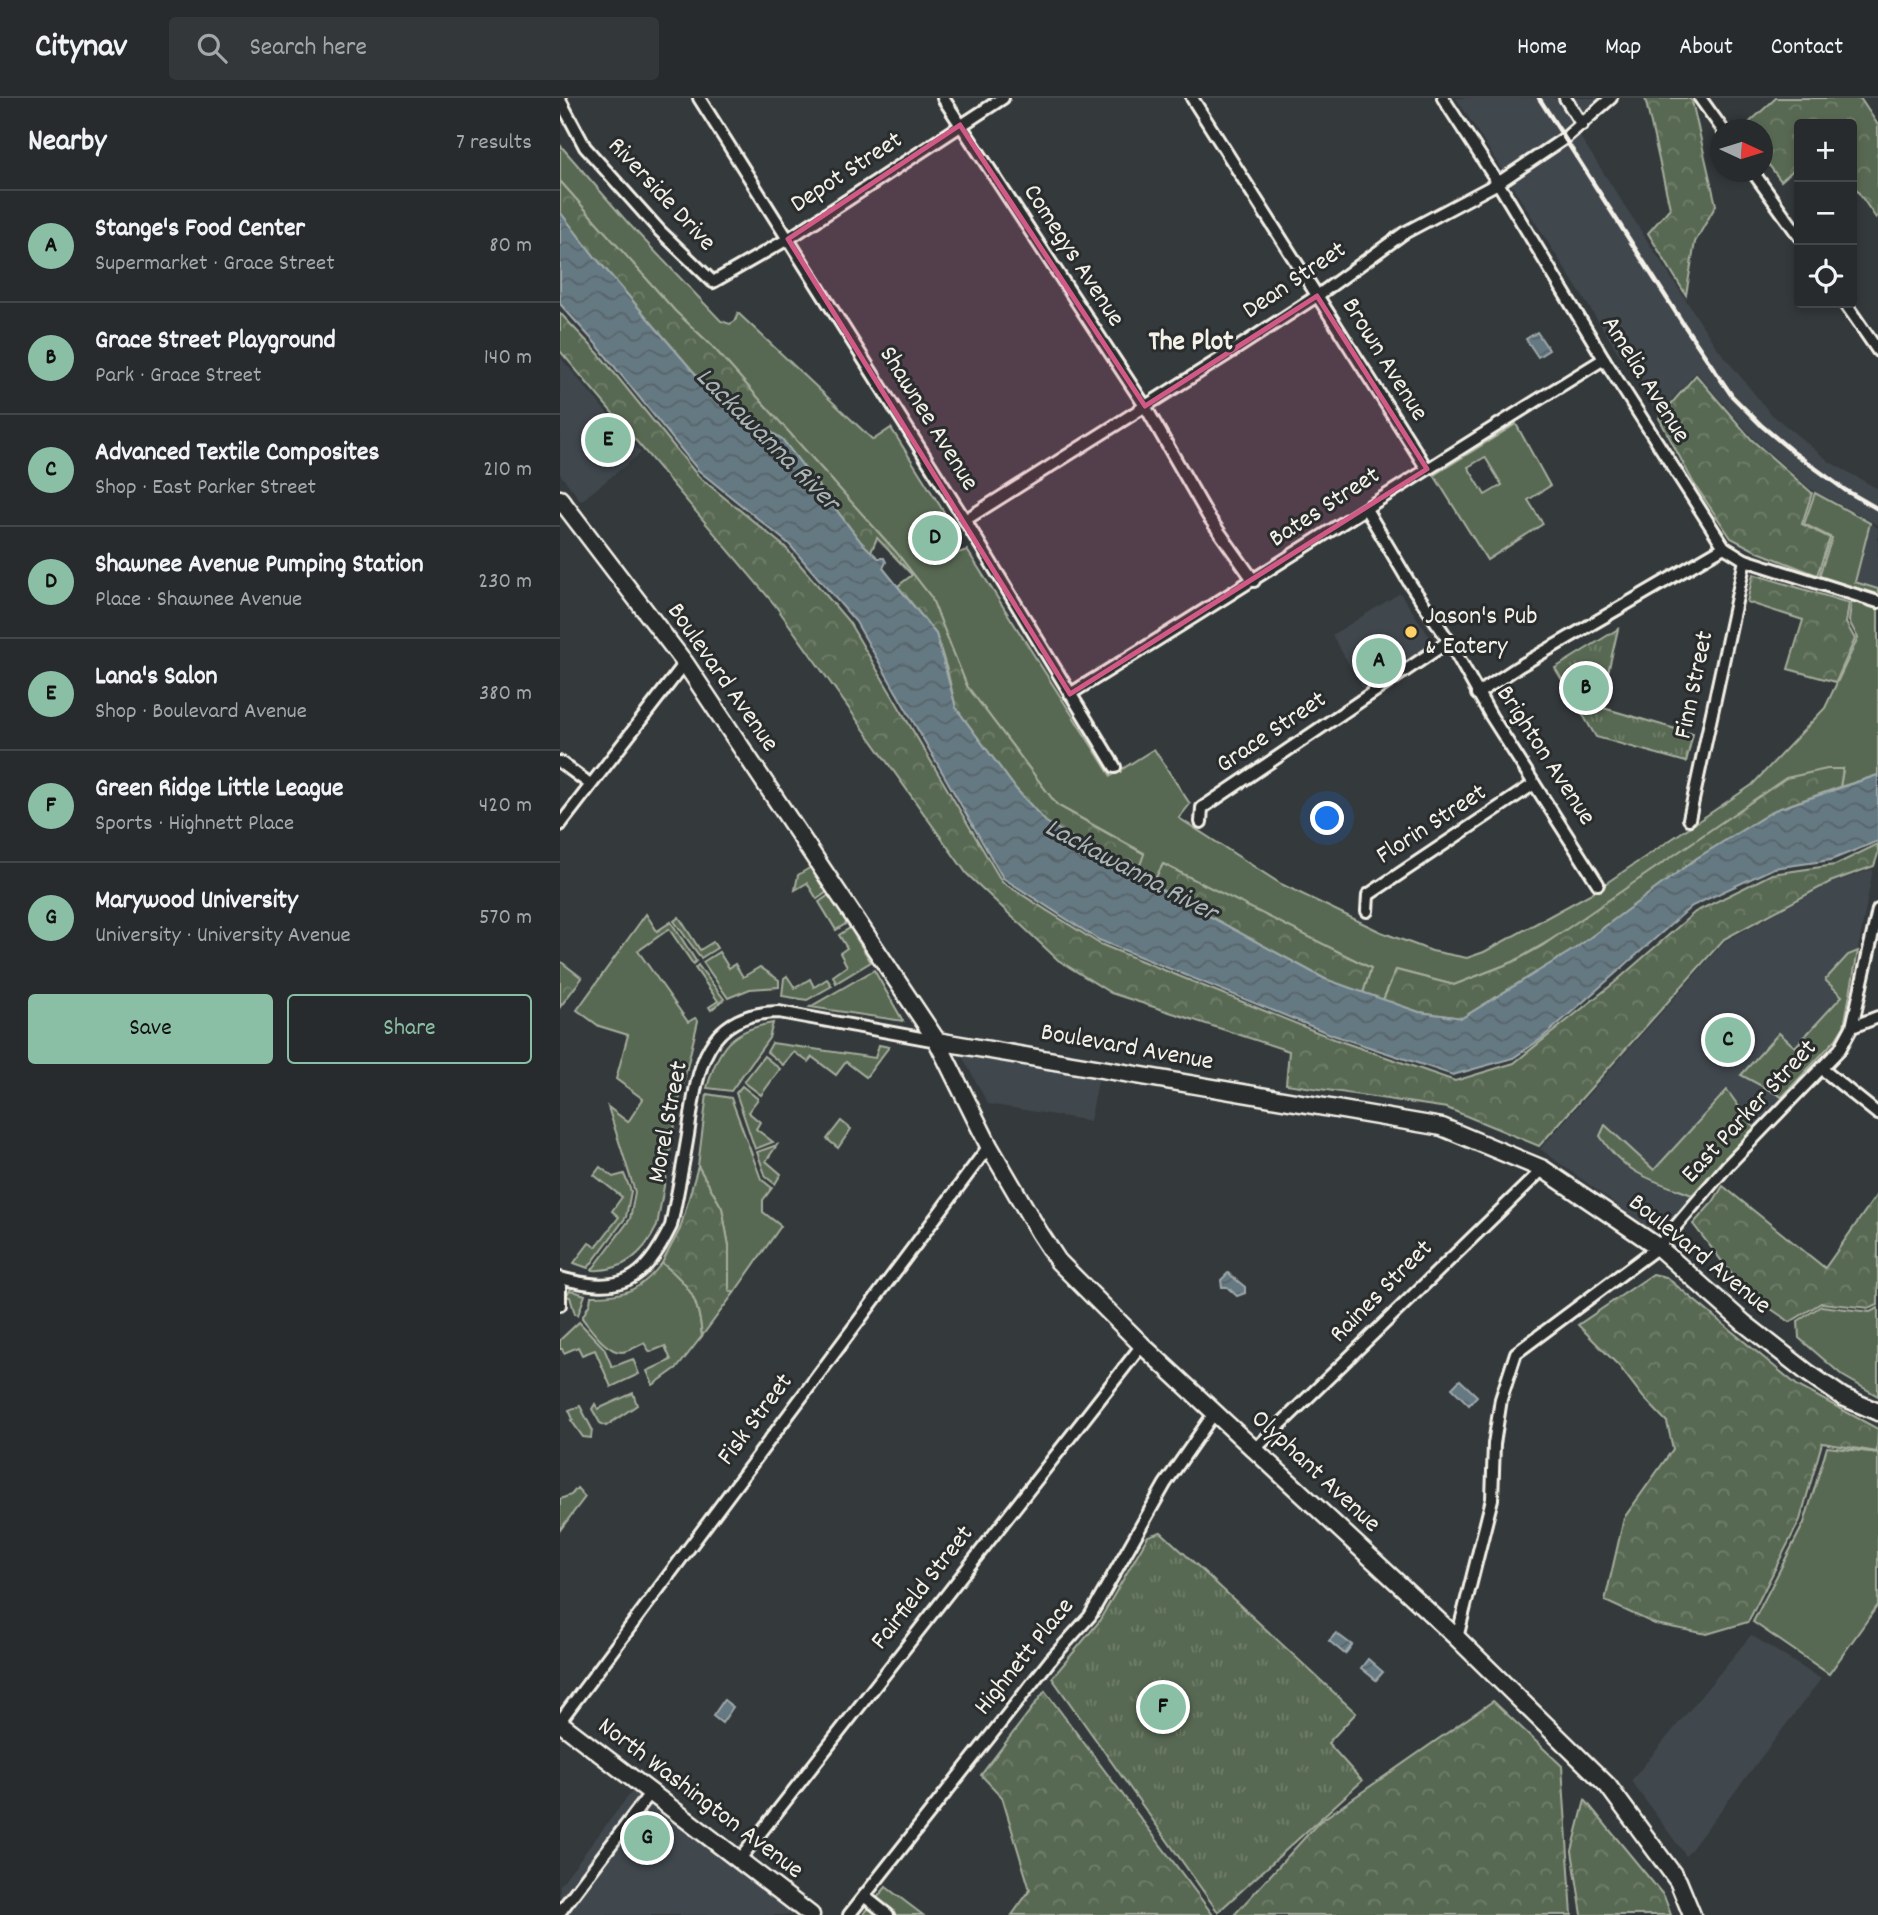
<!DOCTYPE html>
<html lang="en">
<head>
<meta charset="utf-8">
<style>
  body { margin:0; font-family:Dekko,sans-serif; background:#333739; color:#f1f3f6 }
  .controls { position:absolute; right:21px; top:21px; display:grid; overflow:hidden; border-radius:7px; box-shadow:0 4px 10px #0003 }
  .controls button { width:63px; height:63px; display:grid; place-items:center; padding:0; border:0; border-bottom:2px solid #434749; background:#272b2d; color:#f1f3f6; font:35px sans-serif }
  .compass { position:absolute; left:1150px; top:21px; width:63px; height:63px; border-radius:50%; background:#272b2d; box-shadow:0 4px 10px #0003; rotate:94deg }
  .you { position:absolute; left:768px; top:721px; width:24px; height:24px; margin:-18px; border:5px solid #fff; border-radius:50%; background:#1a73e8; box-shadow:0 0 0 10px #1a73e833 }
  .badge { display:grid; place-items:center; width:46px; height:46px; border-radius:50%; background:#8abfa5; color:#111; font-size:23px; font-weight:700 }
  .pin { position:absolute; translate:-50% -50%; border:4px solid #fff; box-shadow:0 2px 7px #0006 }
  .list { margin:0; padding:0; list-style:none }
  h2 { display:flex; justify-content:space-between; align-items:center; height:91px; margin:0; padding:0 28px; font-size:30px }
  h2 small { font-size:23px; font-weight:400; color:#a4a7aa }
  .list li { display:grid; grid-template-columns:46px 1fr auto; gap:21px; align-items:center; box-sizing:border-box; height:112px; padding:0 28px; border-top:2px solid #434749 }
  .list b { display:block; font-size:26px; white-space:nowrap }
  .list p { margin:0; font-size:23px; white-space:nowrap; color:#a4a7aa }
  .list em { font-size:23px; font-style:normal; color:#a4a7aa }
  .actions { display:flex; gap:14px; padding:21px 28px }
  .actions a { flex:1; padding:16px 0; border:2px solid #8abfa5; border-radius:7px; text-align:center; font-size:24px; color:#8abfa5 }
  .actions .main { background:#8abfa5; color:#111 }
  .icon { flex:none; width:38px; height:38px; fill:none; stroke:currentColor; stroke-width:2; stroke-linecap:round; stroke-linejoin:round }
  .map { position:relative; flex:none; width:1318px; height:1817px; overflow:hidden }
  header { display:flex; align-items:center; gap:42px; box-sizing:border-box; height:98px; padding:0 35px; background:#272b2d; border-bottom:2px solid #434749 }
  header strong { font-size:33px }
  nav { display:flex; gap:38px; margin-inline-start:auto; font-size:24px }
  .search { width:490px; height:63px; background:#333739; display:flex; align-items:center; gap:18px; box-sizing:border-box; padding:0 24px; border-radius:7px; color:#a4a7aa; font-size:26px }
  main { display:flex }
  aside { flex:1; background:#272b2d }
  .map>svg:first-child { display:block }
</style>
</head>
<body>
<header>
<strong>Citynav</strong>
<div class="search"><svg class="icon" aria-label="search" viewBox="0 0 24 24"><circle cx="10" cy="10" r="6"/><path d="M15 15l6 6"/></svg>Search here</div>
<nav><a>Home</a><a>Map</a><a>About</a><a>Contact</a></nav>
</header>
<main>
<aside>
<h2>Nearby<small>7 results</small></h2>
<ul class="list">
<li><span class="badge">A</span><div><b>Stange's Food Center</b><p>Supermarket · Grace Street</p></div><em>80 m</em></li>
<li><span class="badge">B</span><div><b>Grace Street Playground</b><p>Park · Grace Street</p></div><em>140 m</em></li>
<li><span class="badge">C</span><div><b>Advanced Textile Composites</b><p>Shop · East Parker Street</p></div><em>210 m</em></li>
<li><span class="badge">D</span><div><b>Shawnee Avenue Pumping Station</b><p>Place · Shawnee Avenue</p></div><em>230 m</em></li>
<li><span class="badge">E</span><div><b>Lana's Salon</b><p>Shop · Boulevard Avenue</p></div><em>380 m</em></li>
<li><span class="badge">F</span><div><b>Green Ridge Little League</b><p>Sports · Highnett Place</p></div><em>420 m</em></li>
<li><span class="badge">G</span><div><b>Marywood University</b><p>University · University Avenue</p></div><em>570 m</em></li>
</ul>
<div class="actions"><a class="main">Save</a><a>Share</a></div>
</aside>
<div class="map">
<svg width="1318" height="1817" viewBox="0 0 1318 1817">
  <defs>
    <pattern id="forest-crowns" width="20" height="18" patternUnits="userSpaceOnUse" patternTransform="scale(1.75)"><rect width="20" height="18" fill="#586952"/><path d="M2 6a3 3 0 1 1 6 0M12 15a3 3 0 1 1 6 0" fill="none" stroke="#717f6b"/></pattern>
    <pattern id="park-tufts" width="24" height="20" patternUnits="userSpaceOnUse" patternTransform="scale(1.75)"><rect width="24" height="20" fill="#586952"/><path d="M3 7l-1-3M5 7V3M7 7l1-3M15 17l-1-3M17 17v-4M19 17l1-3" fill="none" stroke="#717f6b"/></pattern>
    <pattern id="water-waves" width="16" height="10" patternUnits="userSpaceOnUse" patternTransform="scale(1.75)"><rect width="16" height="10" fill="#657983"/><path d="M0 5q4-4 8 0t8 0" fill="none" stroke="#586368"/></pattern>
  </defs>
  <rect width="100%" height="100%" fill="#34393c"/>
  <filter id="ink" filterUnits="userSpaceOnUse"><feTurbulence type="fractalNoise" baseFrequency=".0143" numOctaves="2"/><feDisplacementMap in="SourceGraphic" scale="14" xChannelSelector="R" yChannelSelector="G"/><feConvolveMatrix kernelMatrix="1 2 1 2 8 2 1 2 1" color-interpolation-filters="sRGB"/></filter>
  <g filter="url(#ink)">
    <!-- built -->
    <g fill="#40474d">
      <path d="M 896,0 L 995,0 L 1155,247 L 1210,315 L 1270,364 L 1318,391 L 1318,427 L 1249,390 L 1194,341 L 1136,274 L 1098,317 Z"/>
      <path d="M 1009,0 L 1039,0 L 1020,17 Z"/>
      <path d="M 0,259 L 81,355 L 21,403 L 0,376 Z"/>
      <path d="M 1310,425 L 1318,430 L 1318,490 L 1296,483 Z"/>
      <path d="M 840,495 L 874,545 L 804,592 L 772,537 Z"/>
      <path d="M 1313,771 L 1284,928 L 1276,941 L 1097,1136 L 980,1051 L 1165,843 L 1271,785 Z"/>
      <path d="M 401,956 L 539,979 L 530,1023 L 428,1006 Z"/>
      <path d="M 1191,1537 L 1261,1581 L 1126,1758 L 1071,1683 Z"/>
      <path d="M 73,1692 L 242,1817 L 0,1817 L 0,1787 Z"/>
    </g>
    <!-- green -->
    <g fill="#586952" stroke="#a6ad9d" stroke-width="2" fill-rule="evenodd">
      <path d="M 0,47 L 68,125 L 161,223 L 170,226 L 175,223 L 178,215 L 313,342 L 331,330 L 384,414 L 370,426 L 368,423 L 353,441 L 371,464 L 407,452 L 551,678 L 594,651 L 630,706 L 619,720 L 721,786 L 821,834 L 872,853 L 907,860 L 924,854 L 1030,796 L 1192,687 L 1265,610 L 1298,540 L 1289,523 L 1293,489 L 1259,478 L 1272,440 L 1244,426 L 1255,395 L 1310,425 L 1295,484 L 1318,491 L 1318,677 L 1280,689 L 1283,671 L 953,864 L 894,887 L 836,872 L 823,902 L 803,895 L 811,870 L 603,766 L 592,787 L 576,778 L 584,755 L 497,707 L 407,588 L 371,499 L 336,454 L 152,248 L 115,213 L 0,83 Z"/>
      <path d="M 956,326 L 990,388 L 968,402 L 983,426 L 927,462 L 874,377 ZM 925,359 L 942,387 L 925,397 L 908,369 Z"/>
      <path d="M 251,769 L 267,794 L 257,801 L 247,785 L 235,792 L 238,777 Z"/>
      <path d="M 269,797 L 287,825 L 276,832 L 259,804 Z"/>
      <path d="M 86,816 L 97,833 L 111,824 L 136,863 L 133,866 L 109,831 L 78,853 L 128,924 L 135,920 L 138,923 L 119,1003 L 97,1128 C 84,1155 64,1174 32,1172 L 70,1121 L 75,1094 L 48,1009 L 68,1024 L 83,1001 L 56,981 L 68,937 L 39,928 L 17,912 Z"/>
      <path d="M 119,819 L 140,852 L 153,844 L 157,850 L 141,860 L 114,823 Z"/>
      <path d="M 290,830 L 311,864 L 276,885 L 273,878 L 287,868 L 280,855 L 287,850 L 279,837 Z"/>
      <path d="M 1298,853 L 1284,928 L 1276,941 L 1222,999 L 1181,977 L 1219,935 L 1235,949 L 1282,898 L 1265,882 L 1288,857 Z"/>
      <path d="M 159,854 L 169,870 L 175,866 L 183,879 L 200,869 L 219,882 L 219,889 L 190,891 L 168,900 L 143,864 Z"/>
      <path d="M 138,867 L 164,901 L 151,912 L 149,909 L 158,903 L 135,870 Z"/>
      <path d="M 314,872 L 343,923 L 250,909 Z"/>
      <path d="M 227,878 L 235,890 L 250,881 L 254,889 L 267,881 L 272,888 L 247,902 L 222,898 L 224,880 Z"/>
      <path d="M 213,925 L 209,940 L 171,993 L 147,990 C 158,950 170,932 213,925 Z"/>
      <path d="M 212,945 L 315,960 L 319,947 L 329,949 L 306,979 L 286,964 L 276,977 L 252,959 L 248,964 L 234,954 L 223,967 L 207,954 Z"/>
      <path d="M 204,958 L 220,971 L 201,997 L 184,984 Z"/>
      <path d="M 182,988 L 198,1001 L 188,1014 L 200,1024 L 196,1031 L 213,1044 L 195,1051 L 176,995 Z"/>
      <path d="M 1167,992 L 1194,1030 L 1132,1097 C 1092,1082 1064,1076 1040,1038 L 1045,1027 L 1094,1072 Z"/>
      <path d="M 147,996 L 171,1000 L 201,1081 L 212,1090 L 203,1102 L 203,1114 L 221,1128 L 174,1195 L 169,1192 L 169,1148 L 162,1110 L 138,1068 Z"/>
      <path d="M 281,1023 L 291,1031 L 278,1050 L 267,1041 Z"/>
      <path d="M 217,1047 L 206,1063 L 221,1076 L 215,1086 L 206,1079 L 197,1054 Z"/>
      <path d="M 40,1069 L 53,1079 L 64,1076 L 71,1093 L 66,1119 L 28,1170 L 14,1165 L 29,1145 L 36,1149 L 59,1119 L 52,1113 L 62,1099 L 34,1077 Z"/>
      <path d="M 102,1165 C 130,1187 139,1201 142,1238 L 118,1269 L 93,1287 L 87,1273 L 111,1262 L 105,1248 L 90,1254 L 84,1245 C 78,1248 69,1253 62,1254 C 46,1254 31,1231 22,1220 L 30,1205 L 31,1198 C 66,1198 81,1192 102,1165 Z"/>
      <path d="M 10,1192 L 25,1197 L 18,1217 L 15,1216 L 10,1199 L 6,1198 Z"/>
      <path d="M 1261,1208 L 1310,1214 L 1318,1210 L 1318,1298 L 1283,1278 L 1239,1240 L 1238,1223 Z"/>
      <path d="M 19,1224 L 44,1250 L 52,1269 L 73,1261 L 79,1276 L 51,1289 L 35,1252 L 22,1257 L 18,1249 L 4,1255 L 2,1251 L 0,1251 L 0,1242 Z"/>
      <path d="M 73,1295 L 77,1307 L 46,1328 L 40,1325 L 32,1311 L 35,1306 L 38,1311 Z"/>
      <path d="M 20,1308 L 32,1331 L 31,1340 L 23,1339 L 11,1322 L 13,1321 L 9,1312 Z"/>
      <path d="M 1267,1349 L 1318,1355 L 1318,1507 L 1269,1576 L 1193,1524 L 1244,1425 Z"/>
    </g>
    <!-- forest -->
    <g fill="url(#forest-crowns)" stroke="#a6ad9d" stroke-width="2">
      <path d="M 1085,0 L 1128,0 L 1132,3 L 1156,107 L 1135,144 L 1126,197 L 1088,135 L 1110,110 Z"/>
      <path d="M 1216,0 L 1300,0 L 1318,27 L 1318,118 L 1316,120 L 1292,85 L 1292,26 L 1239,26 L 1239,67 L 1221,83 L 1203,59 L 1202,32 L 1182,31 Z"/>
      <path d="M 0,83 L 115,213 L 152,248 L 336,454 L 371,499 L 407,588 L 497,707 L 584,756 L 576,778 L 486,724 L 456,691 L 396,610 L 387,572 L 376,536 L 338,488 L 352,477 L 317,440 L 311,454 L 301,444 L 222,341 L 156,300 L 35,159 L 0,114 Z"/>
      <path d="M 0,215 L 38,255 L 138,378 L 225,449 L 289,524 L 442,784 L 540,846 L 774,941 L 895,983 L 954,965 L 1054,885 L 1135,814 L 1212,776 L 1275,767 L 1318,746 L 1318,756 L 1314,768 L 1270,784 L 1164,841 L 979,1048 L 887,1010 L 726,986 L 729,953 L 551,895 L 498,862 L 407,776 L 215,507 L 0,253 Z"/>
      <path d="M 1136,277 L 1192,342 L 1252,395 L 1242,426 L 1270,440 L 1257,477 L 1198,454 L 1171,440 L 1133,384 L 1099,320 Z"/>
      <path d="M 1193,476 L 1289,505 L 1286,525 L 1295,541 L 1276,584 L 1228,571 L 1243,522 L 1187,504 Z"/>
      <path d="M 1267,671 L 1283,671 L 1280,689 L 1215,712 L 1137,760 L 1016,850 L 902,920 L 859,914 L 823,902 L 836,872 L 894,887 L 953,864 L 982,848 L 1226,680 Z"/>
      <path d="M 603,766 L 811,870 L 803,895 L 765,881 L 592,787 Z"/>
      <path d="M 0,863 L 22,880 L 0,909 Z"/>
      <path d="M 138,1068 L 162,1110 L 169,1148 L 169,1192 L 174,1195 L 142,1238 C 139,1201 130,1187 102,1165 L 120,1131 Z"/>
      <path d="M 1163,1088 L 1265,1170 L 1318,1095 L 1318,1207 L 1310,1210 L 1261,1205 L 1230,1224 L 1185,1193 L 1133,1126 L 1153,1104 Z"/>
      <path d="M 1093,1176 L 1106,1179 L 1238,1288 L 1318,1331 L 1317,1354 L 1262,1345 L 1240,1422 L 1188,1524 L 1147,1536 L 1095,1526 L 1045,1503 L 1064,1420 L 1113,1351 L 1107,1324 L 1083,1299 L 1059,1268 L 1018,1227 Z"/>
      <path d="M 17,1390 L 25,1399 L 0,1432 L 0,1401 L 11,1397 Z"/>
      <path d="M 485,1593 L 653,1817 L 452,1817 L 470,1792 L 442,1699 L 421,1677 Z"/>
      <path d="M 933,1603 L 1002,1668 L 1012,1817 L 674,1817 L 759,1724 Z"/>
      <path d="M 1025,1702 L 1104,1798 L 1111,1817 L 1022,1817 L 1012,1753 Z"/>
    </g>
    <!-- park -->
    <g fill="url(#park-tufts)" stroke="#a6ad9d" stroke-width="2">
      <path d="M 1058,531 L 1040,609 L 1133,636 L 1126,664 L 1036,639 L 995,570 Z"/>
      <path d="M 601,1434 L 796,1615 L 768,1645 L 802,1683 L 658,1814 L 492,1580 L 538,1525 L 588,1438 Z"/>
      <path d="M 326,1789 L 363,1817 L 303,1817 Z"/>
    </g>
    <!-- water -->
    <g fill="url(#water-waves)" stroke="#9ea9ab" stroke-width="2">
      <path d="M 0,114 L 35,159 L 156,300 L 222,341 L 301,444 L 318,460 L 324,460 L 326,464 L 323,470 L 376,536 L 396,610 L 456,691 L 486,724 L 590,786 L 765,881 L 859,914 L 902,920 L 1016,850 L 1137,760 L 1215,712 L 1318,677 L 1318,743 L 1271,762 L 1214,770 L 1132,808 L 981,941 L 953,960 L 893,977 L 773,937 L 539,842 L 443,780 L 296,524 L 229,446 L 138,372 L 37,247 L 0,206 Z"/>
      <path d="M 977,234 L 989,252 L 978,259 L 966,241 Z"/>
      <path d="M 668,1175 L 685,1189 L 685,1195 L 677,1198 L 667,1189 L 662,1189 L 661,1182 Z"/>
      <path d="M 900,1282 L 917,1298 L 909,1307 L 892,1290 Z"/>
      <path d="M 776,1535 L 792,1547 L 785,1556 L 769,1543 Z"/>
      <path d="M 808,1561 L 823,1574 L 816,1582 L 801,1570 Z"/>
      <path d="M 164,1602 L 173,1609 L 162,1625 L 153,1618 Z"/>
    </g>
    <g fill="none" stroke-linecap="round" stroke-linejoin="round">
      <defs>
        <g id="street">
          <path d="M 139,0 L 405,422 L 555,669"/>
          <path d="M 383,0 L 585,308 L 648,418 L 694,483"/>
          <path d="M 632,0 L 867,371"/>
          <path d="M 883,0 L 938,85 L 1044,261 L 1164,449 L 1185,462 L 1318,504"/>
          <path d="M 1005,0 L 1022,27"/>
          <path d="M 1140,0 L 1163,32"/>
          <path d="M 0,2 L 25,49 L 100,133 L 153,184 L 228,141 L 443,0"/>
          <path d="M 1193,74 L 1239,138"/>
          <path d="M 1285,205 L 1318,253"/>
          <path d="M 806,411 L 849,484 L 889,543 L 931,618 L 1038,786"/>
          <path d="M 405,422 L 668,256 L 757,198 L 844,135 L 938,85 L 1005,40 L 1051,0"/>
          <path d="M 510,596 C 689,486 865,371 1044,261"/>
          <path d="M 917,596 L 958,569 L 1164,449"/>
          <path d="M 0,664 L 30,686"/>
          <path d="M 1129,721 L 1185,462"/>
          <path d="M 641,724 L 642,710 L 889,543"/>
          <path d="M 0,727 L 125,565"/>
          <path d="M 807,813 L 808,797 L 974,686"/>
          <path d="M 1292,929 L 1318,919"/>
          <path d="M 1262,971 L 1318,1016"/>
          <path d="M 0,1180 C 61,1196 83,1185 111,1128 C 117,1098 123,1068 128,1037 C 137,977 141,915 219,914 L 377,943"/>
          <path d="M 0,1188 L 0,1207"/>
          <path d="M 694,1352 L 983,1071"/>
          <path d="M 897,1540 L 932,1401 L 934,1346 L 941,1301 L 956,1255 L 1098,1149 L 1167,1068 L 1280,951 L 1292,929 L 1318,812"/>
          <path d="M 0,1623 L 429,1048"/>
          <path d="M 180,1761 L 582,1247"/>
          <path d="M 304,1798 L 328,1817"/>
          <path d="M 0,1814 L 91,1694"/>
          <path d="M 289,1817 L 492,1560 L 530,1518 L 605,1386 L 655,1314"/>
        </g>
        <g id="secondary">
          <path d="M 0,401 L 125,565 L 377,943 L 429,1048 L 479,1134 L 498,1163 L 582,1247 L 897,1540 L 1048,1688 L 1118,1783 L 1132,1817"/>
          <path d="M 377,943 L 882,1029 L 983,1071 L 1098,1149 L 1184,1225 L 1248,1275 L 1283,1299 L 1318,1314"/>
          <path d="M 0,1625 L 251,1817"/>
        </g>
      </defs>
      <!-- street casing -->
      <use href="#street" stroke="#f4f1e8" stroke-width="16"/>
      <!-- secondary casing -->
      <use href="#secondary" stroke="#f4f1e8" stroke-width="21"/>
      <!-- street -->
      <use href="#street" stroke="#2a2d2e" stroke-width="10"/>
      <!-- secondary -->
      <use href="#secondary" stroke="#2a2d2e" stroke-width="16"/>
      <!-- rail -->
      <path stroke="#f4f1e8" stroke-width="4.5" d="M 979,0 L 1122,224 L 1172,298 L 1202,328 L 1233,354 L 1285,392 L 1318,411"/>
    </g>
  </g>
  <!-- marked area -->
  <path fill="#d15985" fill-opacity="0.2" stroke="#d15985" stroke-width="5" stroke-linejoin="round" d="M 400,27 L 585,308 L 757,198 L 867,371 L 510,596 L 228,141 Z"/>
  <!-- markers -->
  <circle fill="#ffd166" stroke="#2a2d2e" stroke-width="2.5" cx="851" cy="534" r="7"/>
  <g text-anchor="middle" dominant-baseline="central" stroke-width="6" stroke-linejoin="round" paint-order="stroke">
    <!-- street labels -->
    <g font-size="26" fill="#f4f1e8" stroke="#2a2d2e">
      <text transform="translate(287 75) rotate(-33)">Depot Street</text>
      <text transform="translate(101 97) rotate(47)">Riverside Drive</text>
      <text transform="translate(513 158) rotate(57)">Comegys Avenue</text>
      <text transform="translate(735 183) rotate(-34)">Dean Street</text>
      <text transform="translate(824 262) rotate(58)">Brown Avenue</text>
      <text transform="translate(1085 282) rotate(58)">Amelia Avenue</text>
      <text transform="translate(368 321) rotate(58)">Shawnee Avenue</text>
      <text transform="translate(765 410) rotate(-33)">Bates Street</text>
      <text transform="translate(162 580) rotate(55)">Boulevard Avenue</text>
      <text transform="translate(1135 587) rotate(-78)">Finn Street</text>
      <text transform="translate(712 635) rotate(-34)">Grace Street</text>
      <text transform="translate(985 658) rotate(57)">Brighton Avenue</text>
      <text transform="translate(872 727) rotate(-33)">Florin Street</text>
      <text transform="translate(567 950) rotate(10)">Boulevard Avenue</text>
      <text transform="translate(1190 1014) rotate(-47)">East Parker Street</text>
      <text transform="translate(109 1024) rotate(-79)">Morel Street</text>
      <text transform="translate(1139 1157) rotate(39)">Boulevard Avenue</text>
      <text transform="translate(822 1194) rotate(-45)">Raines Street</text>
      <text transform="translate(196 1322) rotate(-53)">Fisk Street</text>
      <text transform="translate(755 1374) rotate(43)">Olyphant Avenue</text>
      <text transform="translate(363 1490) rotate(-52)">Fairfield Street</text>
      <text transform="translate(465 1559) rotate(-51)">Highnett Place</text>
      <text transform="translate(140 1701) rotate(37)">North Washington Avenue</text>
    </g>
    <!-- poi labels -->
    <g font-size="26" fill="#f4f1e8" stroke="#2a2d2e" text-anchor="start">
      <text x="865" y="519">Jason's Pub<tspan x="865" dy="30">&amp; Eatery</tspan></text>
    </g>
    <!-- neighbourhood labels -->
    <g font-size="28" font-weight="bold" fill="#f4f1e8" stroke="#2a2d2e">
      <text x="631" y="246">The Plot</text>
    </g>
    <!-- water labels -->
    <g font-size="28" font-style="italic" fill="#acb5b6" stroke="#2a2d2e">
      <text transform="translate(206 343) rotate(45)">Lackawanna River</text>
      <text transform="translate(570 774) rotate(28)">Lackawanna River</text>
    </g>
  </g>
</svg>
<div class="controls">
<button>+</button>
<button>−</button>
<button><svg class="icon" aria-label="locate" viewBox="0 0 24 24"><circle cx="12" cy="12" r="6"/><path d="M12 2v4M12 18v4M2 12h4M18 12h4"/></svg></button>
</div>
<svg class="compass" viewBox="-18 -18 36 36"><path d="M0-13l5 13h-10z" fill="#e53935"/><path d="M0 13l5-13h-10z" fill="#a4a7aa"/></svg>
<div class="you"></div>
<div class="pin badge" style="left:819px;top:563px">A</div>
<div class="pin badge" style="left:1026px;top:590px">B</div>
<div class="pin badge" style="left:1168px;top:942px">C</div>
<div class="pin badge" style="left:375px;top:440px">D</div>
<div class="pin badge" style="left:48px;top:342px">E</div>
<div class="pin badge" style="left:603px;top:1609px">F</div>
<div class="pin badge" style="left:87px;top:1740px">G</div>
</div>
</main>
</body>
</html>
